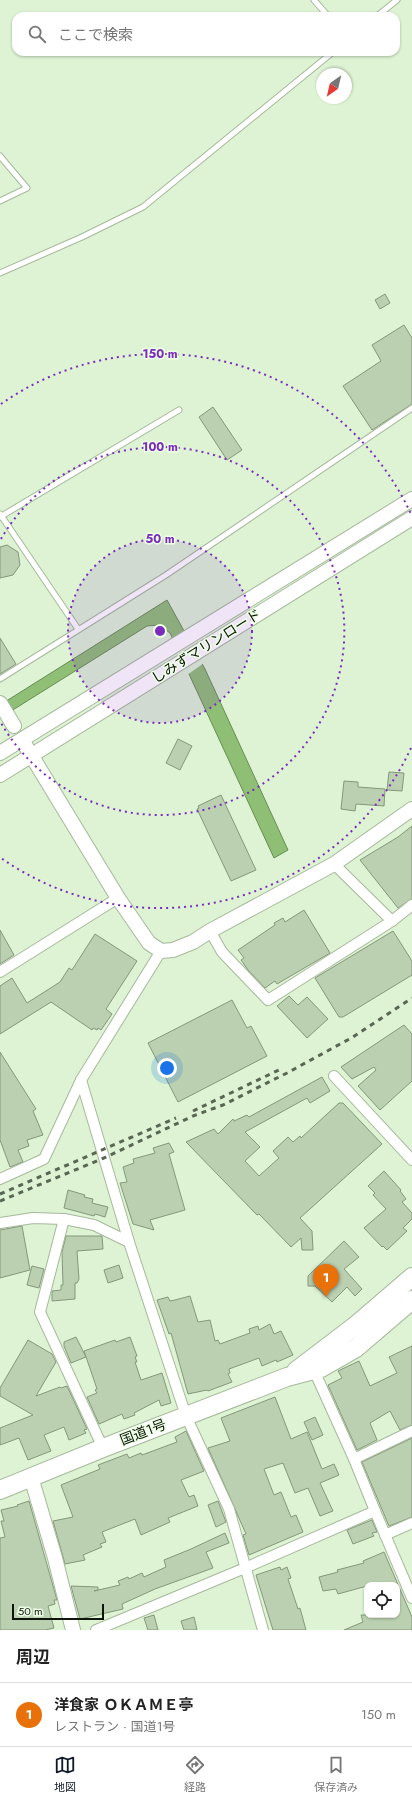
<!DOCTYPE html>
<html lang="ja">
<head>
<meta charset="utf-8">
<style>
  body { margin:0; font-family:Jost,"Noto Sans JP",sans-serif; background:#f6f6f6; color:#222 }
  .controls { position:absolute; right:12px; bottom:12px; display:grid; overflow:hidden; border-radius:8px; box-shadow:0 1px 3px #0004 }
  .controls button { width:36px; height:36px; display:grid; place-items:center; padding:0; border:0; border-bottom:1px solid #e0e0e0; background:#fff; color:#222; font:20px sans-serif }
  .compass { position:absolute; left:316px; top:68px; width:36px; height:36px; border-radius:50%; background:#fff; box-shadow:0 1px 3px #0004; rotate:214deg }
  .scale { position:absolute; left:12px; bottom:10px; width:92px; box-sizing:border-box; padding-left:4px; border:2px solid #0e150a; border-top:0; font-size:11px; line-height:14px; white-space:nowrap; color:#0e150a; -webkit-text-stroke:3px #edffe5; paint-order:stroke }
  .you { position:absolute; left:167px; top:1068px; width:14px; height:14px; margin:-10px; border:3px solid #fff; border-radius:50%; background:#1a73e8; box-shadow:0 0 0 6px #1a73e833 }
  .badge { display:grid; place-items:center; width:26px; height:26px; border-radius:50%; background:#111827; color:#fff; font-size:13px; font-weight:700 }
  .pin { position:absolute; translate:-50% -33px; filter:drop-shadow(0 1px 2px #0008) }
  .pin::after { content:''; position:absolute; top:21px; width:14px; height:12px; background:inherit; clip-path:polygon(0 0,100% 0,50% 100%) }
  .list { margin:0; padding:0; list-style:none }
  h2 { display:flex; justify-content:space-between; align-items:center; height:52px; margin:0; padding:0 16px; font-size:17px }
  h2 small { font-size:13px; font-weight:400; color:#767676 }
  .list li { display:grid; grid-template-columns:26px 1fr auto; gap:12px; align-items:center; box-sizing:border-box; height:64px; padding:0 16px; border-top:1px solid #e0e0e0 }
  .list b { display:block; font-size:15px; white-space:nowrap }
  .list p { margin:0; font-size:13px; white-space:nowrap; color:#767676 }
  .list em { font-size:13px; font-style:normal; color:#767676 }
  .icon { flex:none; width:22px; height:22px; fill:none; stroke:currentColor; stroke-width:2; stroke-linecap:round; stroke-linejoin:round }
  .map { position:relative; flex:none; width:412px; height:1630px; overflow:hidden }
  .search { position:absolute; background:#fff; box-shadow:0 1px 3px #0004; left:12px; right:12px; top:12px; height:44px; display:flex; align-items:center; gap:10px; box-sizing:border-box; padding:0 14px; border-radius:12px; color:#767676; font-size:15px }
  .sheet { height:116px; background:#fff }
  nav { display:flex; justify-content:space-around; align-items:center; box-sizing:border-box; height:56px; border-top:1px solid #e0e0e0; background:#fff; font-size:11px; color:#767676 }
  nav a { display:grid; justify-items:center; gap:2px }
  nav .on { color:#111827 }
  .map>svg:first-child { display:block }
</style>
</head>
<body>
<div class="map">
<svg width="412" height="1630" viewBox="0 0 412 1630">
  <rect width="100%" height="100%" fill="#ddf3d3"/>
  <!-- water -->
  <path fill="#8fbf75" stroke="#688c55" d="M 167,600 L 205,669 L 288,850 L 274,858 L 170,633 L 159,625 L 147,626 L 0,718 L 0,705 Z"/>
  <!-- pier -->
  <path fill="#ddf3d3" d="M 186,629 L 204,663 L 187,675 L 170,640 Z"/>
  <!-- building -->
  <g fill="#bbd0b1" stroke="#84977a">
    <path d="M 385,294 L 390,303 L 380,309 L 375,300 Z"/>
    <path d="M 404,325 L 412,338 L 412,404 L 372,430 L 343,386 L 381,361 L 372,345 Z"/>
    <path d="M 213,407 L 242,450 L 227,460 L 199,417 Z"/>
    <path d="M 7,545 L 18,552 L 20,565 L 13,575 L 0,578 L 0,547 Z"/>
    <path d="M 0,638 L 16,664 L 0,674 Z"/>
    <path d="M 178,739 L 192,746 L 180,770 L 166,763 Z"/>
    <path d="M 389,772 L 404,773 L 402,791 L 387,790 Z"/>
    <path d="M 344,781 L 358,782 L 358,787 L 385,789 L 384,806 L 356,804 L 355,811 L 341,809 Z"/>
    <path d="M 221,795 L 256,870 L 231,881 L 197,809 L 199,808 L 198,806 Z"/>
    <path d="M 412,826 L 412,899 L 398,908 L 360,860 L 398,837 Z"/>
    <path d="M 304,910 L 330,953 L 277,984 L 275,981 L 265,988 L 248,970 L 241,960 L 244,958 L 238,950 L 275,925 L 274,923 L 283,918 L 285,922 Z"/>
    <path d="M 0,930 L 14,955 L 0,964 Z"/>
    <path d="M 393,931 L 412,961 L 412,975 L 343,1017 L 339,1017 L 315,978 Z"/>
    <path d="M 95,934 L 137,961 L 106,1009 L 112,1014 L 101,1030 L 98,1028 L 97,1030 L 93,1028 L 92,1030 L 51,1002 L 0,1034 L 0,986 L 12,978 L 27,1003 L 60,982 L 69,968 L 72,970 Z"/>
    <path d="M 289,996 L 298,1005 L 307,997 L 328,1019 L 307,1038 L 277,1006 Z"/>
    <path d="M 232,1000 L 247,1028 L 251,1026 L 267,1056 L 178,1102 L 148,1043 Z"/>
    <path d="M 404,1025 L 412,1034 L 412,1081 L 380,1110 L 358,1086 L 376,1070 L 374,1067 L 352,1079 L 341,1067 Z"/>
    <path d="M 0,1052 L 36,1109 L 33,1111 L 43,1135 L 27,1140 L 29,1146 L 18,1150 L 23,1162 L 10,1167 L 0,1140 Z"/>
    <path d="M 322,1077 L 330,1091 L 310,1103 L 307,1098 L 245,1132 L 260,1147 L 245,1161 L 259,1176 L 279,1158 L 273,1151 L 288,1137 L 293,1142 L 300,1136 L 301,1138 L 339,1103 L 343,1103 L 382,1144 L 300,1218 L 312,1231 L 313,1250 L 302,1250 L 301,1238 L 291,1247 L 259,1214 L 257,1215 L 186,1142 L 214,1129 L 218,1134 L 233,1119 L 234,1121 L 247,1115 L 249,1117 Z"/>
    <path d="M 169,1143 L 174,1152 L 169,1154 L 185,1210 L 150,1220 L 154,1230 L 133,1224 L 120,1183 L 127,1182 L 123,1167 L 134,1163 L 133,1159 L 155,1153 L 153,1148 Z"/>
    <path d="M 384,1171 L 401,1190 L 400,1191 L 406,1199 L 402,1202 L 412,1213 L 412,1219 L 403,1228 L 407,1231 L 387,1250 L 383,1246 L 382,1247 L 364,1228 L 386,1209 L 373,1195 L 375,1193 L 368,1186 Z"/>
    <path d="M 68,1190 L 85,1195 L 84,1197 L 93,1199 L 92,1203 L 108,1207 L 105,1217 L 95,1214 L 94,1216 L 64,1208 Z"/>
    <path d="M 22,1226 L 30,1270 L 0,1278 L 0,1230 Z"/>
    <path d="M 66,1236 L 102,1236 L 103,1249 L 77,1251 L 79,1279 L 77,1283 L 75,1283 L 75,1299 L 52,1301 L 52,1291 L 61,1290 L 61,1285 L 63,1285 L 62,1252 Z"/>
    <path d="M 344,1241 L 359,1257 L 344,1269 L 362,1289 L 355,1296 L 347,1287 L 332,1302 L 315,1286 L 308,1286 L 308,1276 Z"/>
    <path d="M 119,1265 L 123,1278 L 108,1283 L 104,1270 Z"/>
    <path d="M 32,1266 L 44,1269 L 39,1288 L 27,1285 Z"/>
    <path d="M 190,1296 L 198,1322 L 210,1320 L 215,1341 L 218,1340 L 220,1344 L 250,1333 L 249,1329 L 258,1326 L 259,1330 L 270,1324 L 274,1334 L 281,1331 L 293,1355 L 277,1362 L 276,1360 L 262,1366 L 259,1358 L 229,1369 L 230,1373 L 228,1374 L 232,1382 L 208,1391 L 207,1390 L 188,1394 L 171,1333 L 169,1334 L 157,1300 L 168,1297 L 170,1301 L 175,1300 Z"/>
    <path d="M 76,1337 L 86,1357 L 71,1363 L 64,1346 L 64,1342 Z"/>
    <path d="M 130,1337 L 137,1356 L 135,1357 L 137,1362 L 135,1362 L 141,1380 L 162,1373 L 171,1403 L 161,1406 L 159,1400 L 134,1413 L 135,1415 L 124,1419 L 122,1414 L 99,1424 L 87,1397 L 97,1393 L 95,1390 L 97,1389 L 84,1351 L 115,1340 L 116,1342 Z"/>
    <path d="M 28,1340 L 52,1354 L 56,1362 L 36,1396 L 60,1387 L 61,1388 L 67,1386 L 87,1429 L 84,1430 L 86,1433 L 69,1440 L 64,1427 L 44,1435 L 51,1451 L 28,1460 L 19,1438 L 0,1445 L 0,1428 L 33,1415 L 0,1396 L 0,1388 Z"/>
    <path d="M 412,1346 L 412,1425 L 400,1430 L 390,1411 L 370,1423 L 377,1440 L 357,1450 L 328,1385 L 342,1378 L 338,1371 L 359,1361 L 370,1386 L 397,1373 L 389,1357 Z"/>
    <path d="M 275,1397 L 291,1439 L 307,1432 L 322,1469 L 334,1464 L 339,1475 L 320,1483 L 333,1511 L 320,1516 L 308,1488 L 295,1493 L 283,1463 L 264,1469 L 274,1495 L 281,1492 L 291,1517 L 296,1515 L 303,1532 L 249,1555 L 243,1535 L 246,1534 L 208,1448 L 230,1441 L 221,1418 Z"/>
    <path d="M 315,1417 L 323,1435 L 312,1440 L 304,1422 Z"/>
    <path d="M 186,1431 L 204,1471 L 181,1480 L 189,1497 L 194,1495 L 198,1506 L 168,1518 L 170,1522 L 141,1535 L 135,1519 L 102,1532 L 106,1542 L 100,1544 L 102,1547 L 83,1555 L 85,1560 L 65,1564 L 53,1521 L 73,1517 L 61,1485 L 100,1469 L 98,1465 L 127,1454 L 129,1458 L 141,1453 L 142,1455 L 177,1442 L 175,1437 Z"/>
    <path d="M 412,1438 L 412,1517 L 389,1526 L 362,1462 Z"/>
    <path d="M 29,1501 L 57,1600 L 54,1600 L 55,1604 L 48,1606 L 54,1628 L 45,1630 L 0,1630 L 0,1538 L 5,1537 L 1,1521 L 4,1521 L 1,1510 L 18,1506 L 17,1505 Z"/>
    <path d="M 218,1501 L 226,1522 L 216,1527 L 208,1505 Z"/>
    <path d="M 372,1520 L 377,1532 L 372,1533 L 374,1536 L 353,1544 L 347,1530 Z"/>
    <path d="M 225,1533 L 229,1543 L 206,1552 L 213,1568 L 155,1589 L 122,1604 L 123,1609 L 80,1619 L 71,1586 L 98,1587 L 98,1590 L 94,1591 L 120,1585 L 118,1581 L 128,1577 L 129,1579 L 142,1573 L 144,1577 L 166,1567 L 164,1560 L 191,1549 Z"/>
    <path d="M 384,1552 L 412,1617 L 412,1630 L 344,1630 L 363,1622 L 361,1615 L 397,1615 L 397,1585 L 367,1585 L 367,1586 L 338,1594 L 336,1589 L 323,1591 L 319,1577 L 338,1572 L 337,1570 L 364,1563 L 363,1561 Z"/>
    <path d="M 280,1567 L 281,1570 L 287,1567 L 291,1578 L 288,1579 L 298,1609 L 300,1608 L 306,1630 L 273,1630 L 256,1575 Z"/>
    <path d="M 154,1615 L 158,1630 L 148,1630 L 144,1618 Z"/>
    <path d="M 194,1617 L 197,1630 L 184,1630 L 181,1621 Z"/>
  </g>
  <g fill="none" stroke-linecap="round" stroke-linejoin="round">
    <defs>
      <g id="lane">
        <path d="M 314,0 L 328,16"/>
        <path d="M 377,16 L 397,0"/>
        <path d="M 0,156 L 27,188 L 0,201"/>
        <path d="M 0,273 L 82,237 L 143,207 L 333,52"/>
        <path d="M 0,514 L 78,629"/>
        <path d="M 0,517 L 179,410"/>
        <path d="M 0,679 L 166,575 L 412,408"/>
      </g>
      <g id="street">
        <path d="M 334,864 L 392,921"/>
        <path d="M 210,931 L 222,952 L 268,1000 L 392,921 L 412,905"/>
        <path d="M 0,972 L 118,898"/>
        <path d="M 334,1076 L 412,1160"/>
        <path d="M 81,1080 L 129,1242 L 186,1416 L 229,1509 L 263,1630"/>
        <path d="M 0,1179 L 44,1159 L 81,1080 L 161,951"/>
        <path d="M 64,1219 L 40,1312 L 103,1448"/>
        <path d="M 0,1223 L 33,1218 L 64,1219 L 94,1225 L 129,1242"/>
        <path d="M 312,1366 L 354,1459 L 375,1511 L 412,1598"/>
        <path d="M 354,1459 L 412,1431"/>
        <path d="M 385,1535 L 412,1523"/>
        <path d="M 96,1630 L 245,1568 L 375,1511"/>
      </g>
      <g id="secondary">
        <path d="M 0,703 L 14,726"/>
        <path d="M 22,740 L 118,898 L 149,943 L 161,951 L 173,950 L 193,942 L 210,931 L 334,864 L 412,809"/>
        <path d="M 0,753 L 412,499"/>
        <path d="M 0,775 L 412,518"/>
        <path d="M 31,1477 L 55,1558 L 73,1630"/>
      </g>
      <g id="highway">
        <path d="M 296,1371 L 355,1326 L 412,1277"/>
        <path d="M 0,1490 L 103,1448 L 287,1377 L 321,1368 L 356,1348 L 412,1300"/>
      </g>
    </defs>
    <!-- lane casing -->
    <use href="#lane" stroke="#a5b99b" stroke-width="7"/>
    <!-- street casing -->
    <use href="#street" stroke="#a5b99b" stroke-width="12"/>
    <!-- secondary casing -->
    <use href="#secondary" stroke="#a5b99b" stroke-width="16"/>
    <!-- highway casing -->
    <use href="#highway" stroke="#a5b99b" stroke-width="20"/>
    <!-- lane -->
    <use href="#lane" stroke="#fff" stroke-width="5"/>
    <!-- street -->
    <use href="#street" stroke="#fff" stroke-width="10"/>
    <!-- secondary -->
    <use href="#secondary" stroke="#fff" stroke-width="14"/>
    <!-- highway -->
    <use href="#highway" stroke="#fff" stroke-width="18"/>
    <!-- rail -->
    <g stroke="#5a6654" stroke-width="3" stroke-dasharray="5 5" stroke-linecap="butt">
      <path d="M 193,1111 L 283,1068"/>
      <path d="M 0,1194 L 176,1118"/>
      <path d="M 0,1201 L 104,1158 L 193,1116 L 223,1105 L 287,1073 L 353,1037 L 412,998"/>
    </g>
  </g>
  <!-- distance rings -->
  <circle cx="160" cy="631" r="92" fill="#7b2cbf" fill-opacity=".12"/>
  <g fill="none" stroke="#7b2cbf" stroke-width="2" stroke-dasharray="2 4">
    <circle cx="160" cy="631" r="92"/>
    <path d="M1 539A184 184 0 1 1 1 723"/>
    <path d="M411 748A277 277 0 0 1 1 858M1 404A277 277 0 0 1 411 514"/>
  </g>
  <g text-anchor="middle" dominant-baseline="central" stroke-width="3" stroke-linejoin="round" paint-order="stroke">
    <!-- street labels -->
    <g font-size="14" fill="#0e150a" stroke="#edffe5">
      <text transform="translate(206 646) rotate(-32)">しみずマリンロード</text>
      <text transform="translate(143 1432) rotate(-21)">国道1号</text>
    </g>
  </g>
  <circle cx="160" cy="631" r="6" fill="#7b2cbf" stroke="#edffe5" stroke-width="2"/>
  <g font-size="12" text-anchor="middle" font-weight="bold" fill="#7b2cbf" stroke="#edffe5" stroke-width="3" stroke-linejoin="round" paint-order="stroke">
    <text x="160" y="358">150 m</text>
    <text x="160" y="451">100 m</text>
    <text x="160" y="543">50 m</text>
  </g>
</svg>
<div class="controls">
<button><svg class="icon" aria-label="locate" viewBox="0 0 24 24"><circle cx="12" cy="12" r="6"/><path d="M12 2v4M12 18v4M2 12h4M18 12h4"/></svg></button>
</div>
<svg class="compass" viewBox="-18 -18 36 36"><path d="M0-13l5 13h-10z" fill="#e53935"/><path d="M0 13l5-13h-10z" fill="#767676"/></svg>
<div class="scale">50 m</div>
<div class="you"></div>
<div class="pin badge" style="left:326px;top:1297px;background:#e8710a">1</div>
<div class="search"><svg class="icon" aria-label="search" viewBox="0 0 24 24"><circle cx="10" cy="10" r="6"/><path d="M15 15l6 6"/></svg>ここで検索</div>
</div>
<section class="sheet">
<h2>周辺<small></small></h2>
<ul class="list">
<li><span class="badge" style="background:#e8710a">1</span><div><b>洋食家 ＯＫＡＭＥ亭</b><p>レストラン · 国道1号</p></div><em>150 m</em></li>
</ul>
</section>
<nav>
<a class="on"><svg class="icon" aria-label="map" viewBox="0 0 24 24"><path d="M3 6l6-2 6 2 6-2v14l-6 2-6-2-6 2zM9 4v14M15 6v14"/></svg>地図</a>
<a><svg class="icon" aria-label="directions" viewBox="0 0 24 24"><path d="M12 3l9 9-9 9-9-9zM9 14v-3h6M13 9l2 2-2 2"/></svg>経路</a>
<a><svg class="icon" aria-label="saved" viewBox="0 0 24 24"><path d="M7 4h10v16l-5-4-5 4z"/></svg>保存済み</a>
</nav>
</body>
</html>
